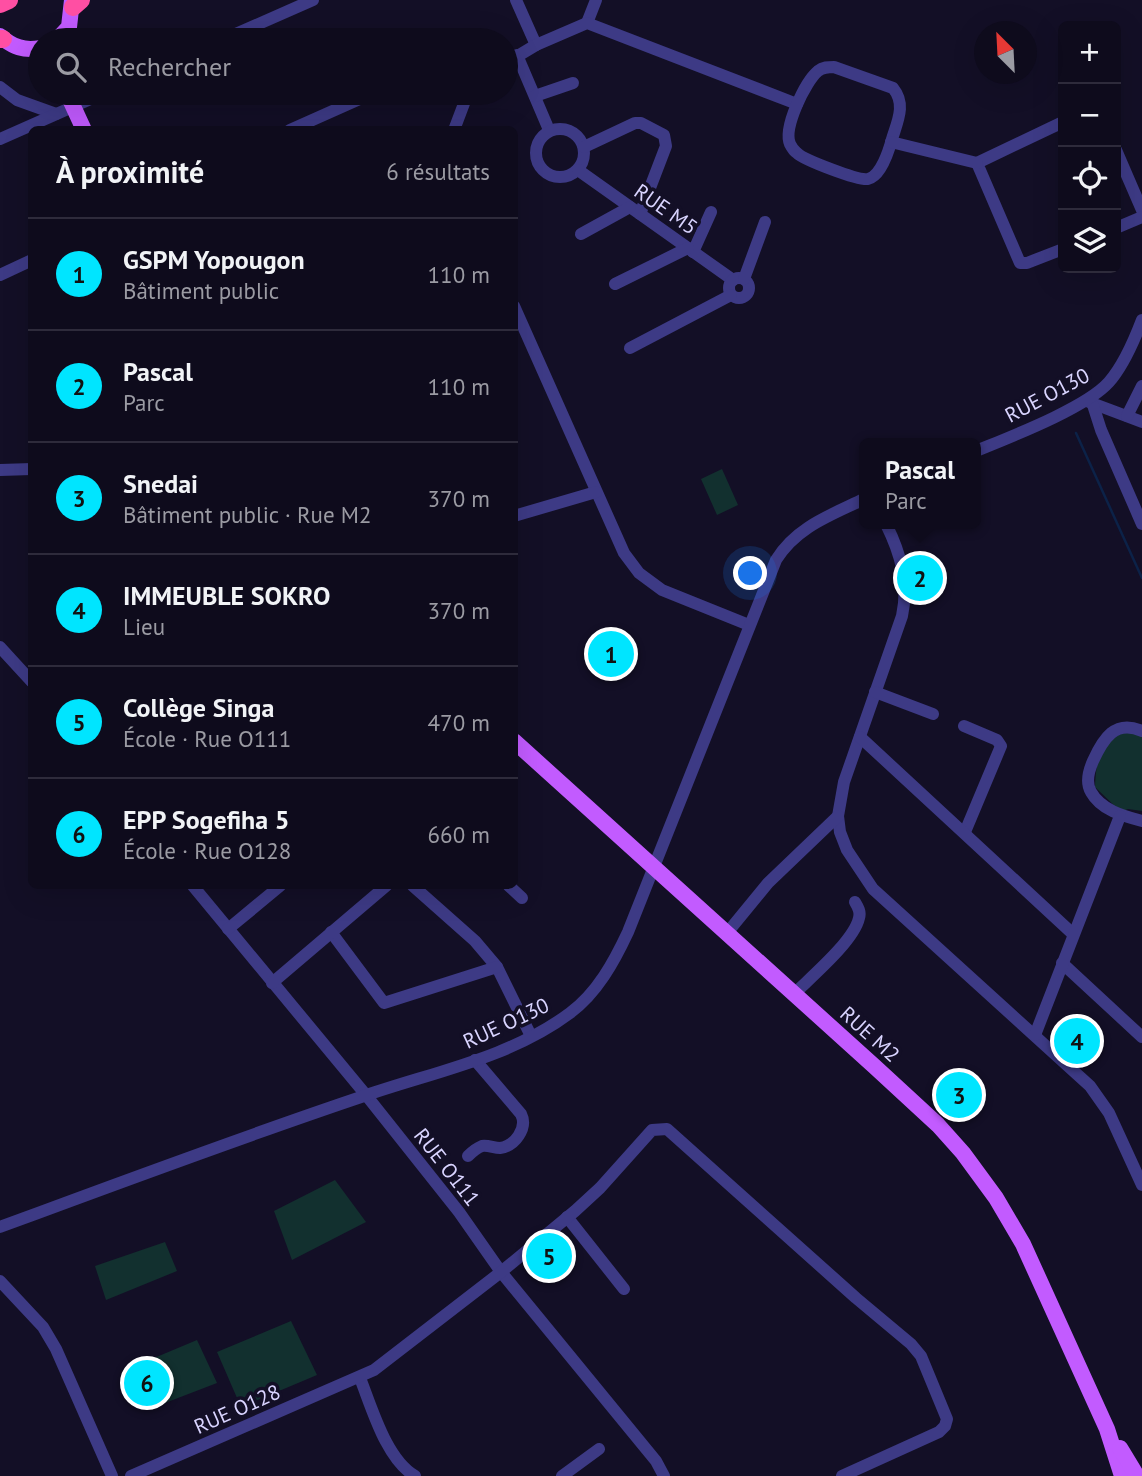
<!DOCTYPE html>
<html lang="fr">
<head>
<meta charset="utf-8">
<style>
  body { margin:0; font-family:"PT Sans",sans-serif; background:#1c1929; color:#f1f3f6 }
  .controls { position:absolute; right:21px; top:21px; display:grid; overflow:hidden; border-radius:10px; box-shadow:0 7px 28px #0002 }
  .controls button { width:63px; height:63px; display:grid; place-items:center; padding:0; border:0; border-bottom:2px solid #2e2b3b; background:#0e0b1c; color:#f1f3f6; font:35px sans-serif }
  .compass { position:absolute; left:974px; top:21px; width:63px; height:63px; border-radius:50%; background:#0e0b1c; box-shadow:0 7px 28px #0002; rotate:336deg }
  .you { position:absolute; left:751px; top:574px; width:24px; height:24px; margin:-18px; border:5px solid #fff; border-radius:50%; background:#1a73e8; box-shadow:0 0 0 10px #1a73e833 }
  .badge { display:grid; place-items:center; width:46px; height:46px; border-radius:50%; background:#00e5ff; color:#111; font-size:23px; font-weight:700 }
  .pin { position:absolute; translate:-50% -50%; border:4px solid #fff; box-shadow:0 2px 7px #0006 }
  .popup { position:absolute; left:859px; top:438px; width:122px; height:91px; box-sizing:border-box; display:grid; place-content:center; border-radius:10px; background:#0e0b1c; filter:drop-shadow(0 2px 5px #0005); font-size:23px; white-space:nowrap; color:#9b9ba3 }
  .popup b { font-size:26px; color:#f1f3f6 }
  .popup::after { content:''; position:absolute; left:50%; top:100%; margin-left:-14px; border:14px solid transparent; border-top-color:#0e0b1c }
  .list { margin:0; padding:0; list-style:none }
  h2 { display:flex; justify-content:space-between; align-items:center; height:91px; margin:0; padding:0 28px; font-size:30px }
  h2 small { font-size:23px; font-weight:400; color:#9b9ba3 }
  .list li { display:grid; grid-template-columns:46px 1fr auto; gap:21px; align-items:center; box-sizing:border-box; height:112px; padding:0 28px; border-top:2px solid #2e2b3b }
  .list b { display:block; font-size:26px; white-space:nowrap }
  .list p { margin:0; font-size:23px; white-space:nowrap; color:#9b9ba3 }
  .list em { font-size:23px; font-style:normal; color:#9b9ba3 }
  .icon { flex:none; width:38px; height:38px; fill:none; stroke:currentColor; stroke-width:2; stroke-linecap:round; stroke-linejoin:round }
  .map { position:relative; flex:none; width:1142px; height:1476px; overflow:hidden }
  .search { position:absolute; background:#0e0b1c; box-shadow:0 7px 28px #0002; left:28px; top:28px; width:490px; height:77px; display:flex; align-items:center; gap:18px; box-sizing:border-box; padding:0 24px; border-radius:38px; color:#9b9ba3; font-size:26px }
  .panel { position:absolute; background:#0e0b1c; box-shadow:0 7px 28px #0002; left:28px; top:126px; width:490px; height:763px; border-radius:10px }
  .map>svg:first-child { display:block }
</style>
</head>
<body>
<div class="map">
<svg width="1142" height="1476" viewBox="0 0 1142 1476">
  <rect width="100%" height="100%" fill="#130f26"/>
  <!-- green -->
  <g fill="#12302f">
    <path d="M 722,469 L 738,505 L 717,515 L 701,479 Z"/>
    <path d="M 1122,732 L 1142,733 L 1142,811 L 1128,809 L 1121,812 L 1095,787 C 1096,760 1099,749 1122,732 Z"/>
    <path d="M 335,1180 L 366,1222 L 292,1260 L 274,1211 Z"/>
    <path d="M 165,1242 L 177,1271 L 106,1300 L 95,1266 Z"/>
    <path d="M 291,1321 L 317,1375 L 241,1407 L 217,1352 Z"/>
    <path d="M 197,1340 L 217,1383 L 152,1408 L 135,1366 Z"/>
  </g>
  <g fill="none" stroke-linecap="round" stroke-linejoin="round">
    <!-- stream -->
    <path stroke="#0c2248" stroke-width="2.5" d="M 1076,433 L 1142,578"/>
    <!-- minor -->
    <g stroke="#3d3a85" stroke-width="12">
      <path d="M 516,0 L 536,45"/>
      <path d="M 587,23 L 596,0"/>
      <path d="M 222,40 L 313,0"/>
      <path d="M 517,55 L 549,130"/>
      <path d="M 506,63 L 536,45 L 587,23 L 797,104"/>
      <path d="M 834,67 L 893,88 C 906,104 898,120 892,139 C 889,150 881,176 868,179 C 859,181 804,160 797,153 C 794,151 792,148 790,144 C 783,128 805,82 818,71 C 823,67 828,67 834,67 Z"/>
      <path d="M 0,87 L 17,100 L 56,114"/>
      <path d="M 535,96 L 573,83"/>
      <path d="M 1063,122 L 977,163 L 1020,263 L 1027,263 L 1063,249"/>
      <circle cx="560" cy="153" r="24"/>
      <path d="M 290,130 L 373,93"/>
      <path d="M 454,130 L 468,93"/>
      <path d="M 0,139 L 104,93"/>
      <path d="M 891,142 L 977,163"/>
      <path d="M 584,147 L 635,123 L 641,123 L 664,135 L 666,146 L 640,214"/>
      <path d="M 1116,150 L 1142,210"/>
      <path d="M 578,170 L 733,280"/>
      <path d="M 1116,228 L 1142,217"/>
      <path d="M 581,234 L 630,207"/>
      <path d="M 693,252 L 711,212"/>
      <path d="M 0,275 L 32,260"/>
      <circle cx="739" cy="288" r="10"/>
      <path d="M 744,279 L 765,222"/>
      <path d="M 615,284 L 688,248"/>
      <path d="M 514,306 L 624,553 L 639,573 L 662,590 L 749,625"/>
      <path d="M 630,348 L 731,295"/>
      <path d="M 1089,402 L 1142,422"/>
      <path d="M 1093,405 L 1101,430 L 1142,524"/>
      <path d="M 1127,416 L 1142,386"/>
      <path d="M 976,451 C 1010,437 1086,408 1109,382 C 1124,365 1134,341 1142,320"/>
      <path d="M 0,470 L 32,469"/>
      <path d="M 514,516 L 596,492"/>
      <path d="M 886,524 C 901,554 909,583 902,616 L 844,782 L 838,816 L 840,832 L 847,850 L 873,889 L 1090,1086 L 1109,1113 L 1142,1185"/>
      <path d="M 0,647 L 32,682"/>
      <path d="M 875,692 L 933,714"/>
      <path d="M 964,726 L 997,740 L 1001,746 L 965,832"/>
      <path d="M 1142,731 C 1115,719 1103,739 1093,761 C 1089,770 1085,782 1091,792 C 1101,810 1123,816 1142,821"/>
      <path d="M 860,737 L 1073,934"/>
      <path d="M 193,886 L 366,1095 L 459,1212 L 501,1272 L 656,1461 L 664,1476"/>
      <path d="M 413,886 L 475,941 L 497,967 L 531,1036"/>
      <path d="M 509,886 L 522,898"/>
      <path d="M 228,929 L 280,886"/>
      <path d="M 331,932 L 384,1003 L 497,967"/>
      <path d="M 727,933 L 768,883 L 838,816"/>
      <path d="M 1062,963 L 1142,1037"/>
      <path d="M 272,983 L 386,886"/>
      <path d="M 794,994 C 811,977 854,941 859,918 C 861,912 858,907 855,902"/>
      <path d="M 1035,1035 L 1120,816"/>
      <path d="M 468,1156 C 472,1152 477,1148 482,1146 C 488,1145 494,1148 500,1148 C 515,1146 528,1128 521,1114 L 475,1060"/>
      <path d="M 567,1217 L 624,1289"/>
      <path d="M 0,1227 C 121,1182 242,1137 364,1096 C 433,1072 510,1058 570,1013 C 597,993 614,962 628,932 L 776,560 C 796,527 831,515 864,499"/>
      <path d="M 0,1281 L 43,1327 L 56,1349 L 112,1476"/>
      <path d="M 360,1378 C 372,1408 386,1459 415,1476"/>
      <path d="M 131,1476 L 374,1370 L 501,1272 L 575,1211 L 600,1188 L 652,1130 L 667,1129 L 856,1298 L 911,1344 L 921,1356 L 947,1419 L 945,1426 L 939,1432 L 842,1476"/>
      <path d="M 562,1476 L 599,1449"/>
    </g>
    <!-- major -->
    <g stroke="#c25bff" stroke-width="16">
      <path d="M 0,36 C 13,47 24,51 40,48"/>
      <path d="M 57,40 L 69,27 L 72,0"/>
      <path d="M 67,93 L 84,130"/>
      <path d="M 514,741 L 874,1066 L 938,1125 L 963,1153 L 996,1198 L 1023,1244 L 1107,1429 L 1122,1476"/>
      <path d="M 1120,1448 L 1137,1476"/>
    </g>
    <!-- highway -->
    <g stroke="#ff4fa3" stroke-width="18">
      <path d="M 0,4 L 9,0"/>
      <path d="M 73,7 L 81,0"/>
      <path d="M 0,39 L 3,39"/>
    </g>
  </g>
  <g text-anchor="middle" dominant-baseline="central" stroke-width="7" stroke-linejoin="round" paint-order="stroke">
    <!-- street labels -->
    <g font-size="21" fill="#d9d4ff" stroke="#130f26">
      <text transform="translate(666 209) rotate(35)">RUE M5</text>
      <text transform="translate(1047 395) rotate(-28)">RUE O130</text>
      <text transform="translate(506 1023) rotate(-25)">RUE O130</text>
      <text transform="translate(870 1034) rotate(42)">RUE M2</text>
      <text transform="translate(447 1167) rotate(52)">RUE O111</text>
      <text transform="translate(237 1409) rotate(-24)">RUE O128</text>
    </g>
  </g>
</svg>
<div class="controls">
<button>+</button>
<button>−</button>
<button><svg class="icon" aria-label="locate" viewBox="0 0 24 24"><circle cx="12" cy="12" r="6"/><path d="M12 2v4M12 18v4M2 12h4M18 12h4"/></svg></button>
<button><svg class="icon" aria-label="layers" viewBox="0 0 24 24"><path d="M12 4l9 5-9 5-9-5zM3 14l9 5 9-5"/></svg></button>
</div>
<svg class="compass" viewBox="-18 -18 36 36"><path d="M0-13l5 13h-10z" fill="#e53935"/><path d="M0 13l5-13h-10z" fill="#9b9ba3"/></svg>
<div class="you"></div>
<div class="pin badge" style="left:611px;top:654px">1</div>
<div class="pin badge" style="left:920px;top:578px">2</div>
<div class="popup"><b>Pascal</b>Parc</div>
<div class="pin badge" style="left:959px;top:1095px">3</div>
<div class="pin badge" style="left:1077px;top:1041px">4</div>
<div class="pin badge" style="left:549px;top:1256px">5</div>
<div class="pin badge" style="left:147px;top:1383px">6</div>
<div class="search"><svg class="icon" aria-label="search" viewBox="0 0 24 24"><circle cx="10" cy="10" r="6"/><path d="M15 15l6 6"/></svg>Rechercher</div>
<section class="panel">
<h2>À proximité<small>6 résultats</small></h2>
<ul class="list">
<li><span class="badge">1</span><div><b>GSPM Yopougon</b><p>Bâtiment public</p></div><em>110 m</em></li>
<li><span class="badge">2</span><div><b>Pascal</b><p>Parc</p></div><em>110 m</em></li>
<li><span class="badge">3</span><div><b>Snedai</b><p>Bâtiment public · Rue M2</p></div><em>370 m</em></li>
<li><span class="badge">4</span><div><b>IMMEUBLE SOKRO</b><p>Lieu</p></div><em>370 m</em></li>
<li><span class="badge">5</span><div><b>Collège Singa</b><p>École · Rue O111</p></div><em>470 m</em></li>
<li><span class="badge">6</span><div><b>EPP Sogefiha 5</b><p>École · Rue O128</p></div><em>660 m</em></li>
</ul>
</section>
</div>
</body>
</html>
